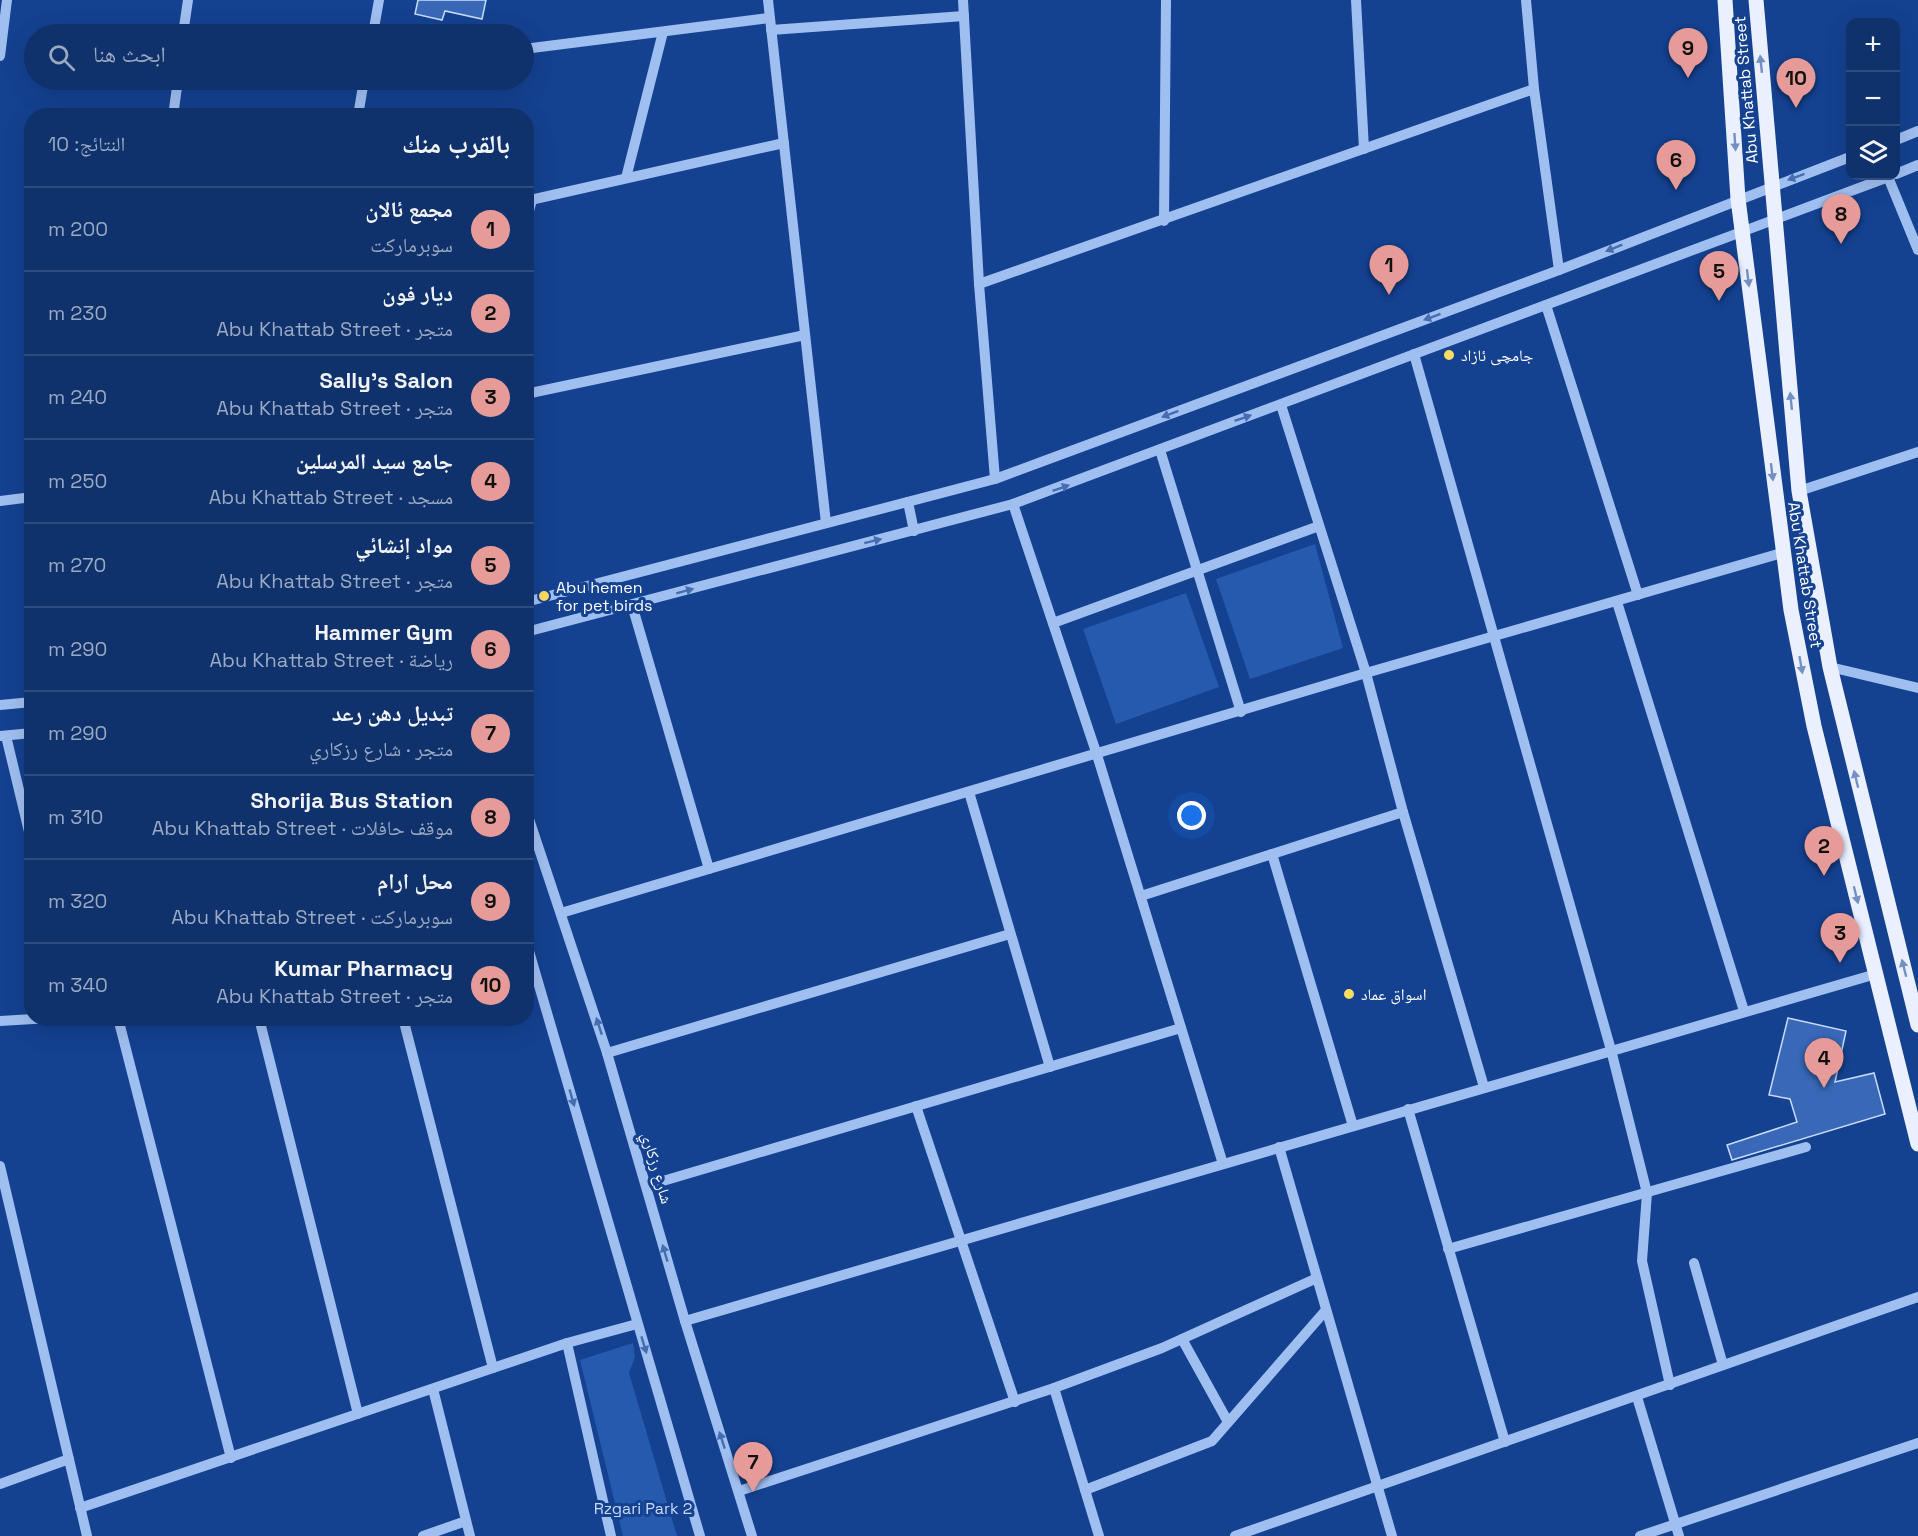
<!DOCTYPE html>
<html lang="ar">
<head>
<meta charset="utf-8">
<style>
  body { margin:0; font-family:"Space Grotesk","Noto Naskh Arabic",sans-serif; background:#1d3d74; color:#f1f3f6; direction:rtl }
  .controls { position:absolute; right:18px; top:18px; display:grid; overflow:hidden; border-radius:12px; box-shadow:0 6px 24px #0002 }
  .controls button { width:54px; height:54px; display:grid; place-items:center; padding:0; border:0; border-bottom:2px solid #2f4c7f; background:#0f316c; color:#f1f3f6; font:30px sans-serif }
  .you { position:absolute; left:1192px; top:816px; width:21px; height:21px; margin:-15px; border:4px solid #fff; border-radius:50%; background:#1a73e8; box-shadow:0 0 0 9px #1a73e833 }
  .badge { display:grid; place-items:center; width:39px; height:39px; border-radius:50%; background:#e69b98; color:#111; font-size:20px; font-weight:700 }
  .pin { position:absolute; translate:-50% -50px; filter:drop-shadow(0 2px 3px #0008) }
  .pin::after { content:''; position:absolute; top:32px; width:21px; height:18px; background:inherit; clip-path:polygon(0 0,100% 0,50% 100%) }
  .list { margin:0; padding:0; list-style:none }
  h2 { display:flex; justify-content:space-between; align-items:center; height:78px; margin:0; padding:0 24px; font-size:26px }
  h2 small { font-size:20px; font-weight:400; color:#9ba9c2 }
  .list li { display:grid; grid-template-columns:39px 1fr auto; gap:18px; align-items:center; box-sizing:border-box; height:84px; padding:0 24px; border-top:2px solid #2f4c7f }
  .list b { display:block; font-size:22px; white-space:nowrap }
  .list p { margin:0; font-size:20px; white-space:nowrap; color:#9ba9c2 }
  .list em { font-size:20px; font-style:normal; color:#9ba9c2 }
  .icon { flex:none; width:33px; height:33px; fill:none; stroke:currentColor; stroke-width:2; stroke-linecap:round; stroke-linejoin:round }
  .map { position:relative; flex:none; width:1918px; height:1536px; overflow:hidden; direction:ltr }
  .search { position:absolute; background:#0f316c; box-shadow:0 6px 24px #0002; left:24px; top:24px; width:510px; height:66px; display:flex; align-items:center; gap:15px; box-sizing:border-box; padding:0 21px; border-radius:33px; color:#9ba9c2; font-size:22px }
  .panel { position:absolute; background:#0f316c; box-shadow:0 6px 24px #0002; left:24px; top:108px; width:510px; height:918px; border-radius:24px; direction:rtl }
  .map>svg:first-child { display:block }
</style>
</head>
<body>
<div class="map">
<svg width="1918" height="1536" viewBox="0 0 1918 1536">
  <rect width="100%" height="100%" fill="#144190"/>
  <!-- green -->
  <g fill="#265aaf">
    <path d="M 1315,544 L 1343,648 L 1250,679 L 1216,579 Z"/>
    <path d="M 1186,593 L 1219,687 L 1116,724 L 1083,629 Z"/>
    <path d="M 633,1343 L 635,1357 L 629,1373 L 677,1536 L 623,1536 L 580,1360 Z"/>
  </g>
  <!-- building -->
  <g fill="#3868b7" stroke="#c7dbfc" stroke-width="1.5">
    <path d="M 418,0 L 486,0 L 482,19 L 445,11 L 442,20 L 415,14 Z"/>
    <path d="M 1788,1018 L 1846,1031 L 1835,1082 L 1874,1073 L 1885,1114 L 1732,1160 L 1727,1145 L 1797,1122 L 1790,1099 L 1769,1095 Z"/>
  </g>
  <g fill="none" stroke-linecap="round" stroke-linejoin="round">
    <!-- minor -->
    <g stroke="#a0bff1" stroke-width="10">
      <path d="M 768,0 L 826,523"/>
      <path d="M 963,0 L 979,284 L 995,479"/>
      <path d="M 1356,0 L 1364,149"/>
      <path d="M 1526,0 L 1534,89 L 1559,270"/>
      <path d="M 771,30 L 964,16"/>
      <path d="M 183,34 L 188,0"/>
      <path d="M 373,34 L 379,0"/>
      <path d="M 524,49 L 769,18"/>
      <path d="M 0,56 L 7,0"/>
      <path d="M 173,116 L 178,80"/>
      <path d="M 358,116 L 364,80"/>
      <path d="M 1896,140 L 1918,131"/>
      <path d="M 1896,174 L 1918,165"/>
      <path d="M 1888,177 L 1918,250"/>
      <path d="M 626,178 L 663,32"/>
      <path d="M 526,201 L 784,143"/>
      <path d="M 1164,221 L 1166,0"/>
      <path d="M 526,222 L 532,200"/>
      <path d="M 979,284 L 1534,89"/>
      <path d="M 1546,305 L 1638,595"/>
      <path d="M 1414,354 L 1611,1050 L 1647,1193 L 1642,1261 L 1670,1385"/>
      <path d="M 526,394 L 805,335"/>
      <path d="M 1281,405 L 1366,673 L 1403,812 L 1484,1087"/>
      <path d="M 1160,450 L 1241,712"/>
      <path d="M 1799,491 L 1918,452"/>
      <path d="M 0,501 L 32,497"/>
      <path d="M 908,502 L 914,531"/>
      <path d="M 1013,504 L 1097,755 L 1223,1164"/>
      <path d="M 526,602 L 995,479 L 1559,270 L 1850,157"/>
      <path d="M 1617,602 L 1744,1011"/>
      <path d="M 632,605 L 709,869"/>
      <path d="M 1053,623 L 1319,526"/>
      <path d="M 526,632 L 1013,504 L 1891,176"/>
      <path d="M 1830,667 L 1918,688"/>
      <path d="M 0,705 L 32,702"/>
      <path d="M 0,736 L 32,733"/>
      <path d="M 6,736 L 32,844"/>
      <path d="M 969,792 L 1050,1067"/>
      <path d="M 526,810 L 607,1053 L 685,1321 L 752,1536"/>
      <path d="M 1272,854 L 1353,1126"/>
      <path d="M 1141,896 L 1403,812"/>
      <path d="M 561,913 L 1366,673 L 1782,553"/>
      <path d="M 526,941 L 700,1536"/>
      <path d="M 118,1018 L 231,1458"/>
      <path d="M 259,1018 L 358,1414"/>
      <path d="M 403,1018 L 493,1368"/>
      <path d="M 0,1021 L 50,1018"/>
      <path d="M 607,1053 L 1010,934"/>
      <path d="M 916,1106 L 1015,1402"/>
      <path d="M 1408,1109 L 1505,1442"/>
      <path d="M 1279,1147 L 1392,1536"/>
      <path d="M 0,1166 L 87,1536"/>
      <path d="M 646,1186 L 1181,1028"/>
      <path d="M 1448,1249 L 1806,1147"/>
      <path d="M 1694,1263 L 1723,1365"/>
      <path d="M 685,1321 L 1876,974"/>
      <path d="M 1182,1339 L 1228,1422"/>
      <path d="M 567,1343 L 611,1536"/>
      <path d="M 1054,1388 L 1099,1536"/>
      <path d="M 433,1389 L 470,1536"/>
      <path d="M 1637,1397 L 1679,1536"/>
      <path d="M 0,1484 L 69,1459"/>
      <path d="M 1085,1490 L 1212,1441 L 1326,1310"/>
      <path d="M 739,1491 L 1054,1388 L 1162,1348 L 1317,1278"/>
      <path d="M 80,1508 L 567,1343 L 637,1324"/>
      <path d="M 423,1536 L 466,1521"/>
      <path d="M 1235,1536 L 1918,1297"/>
      <path d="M 1640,1536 L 1918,1443"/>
    </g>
    <!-- major -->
    <g stroke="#eaf0ff" stroke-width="15">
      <path d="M 1725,0 L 1738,199 L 1791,610 L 1814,726 L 1918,1144"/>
      <path d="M 1756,0 L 1799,491 L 1830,667 L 1918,1025"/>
    </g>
  </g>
  <!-- one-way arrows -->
  <defs><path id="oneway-solid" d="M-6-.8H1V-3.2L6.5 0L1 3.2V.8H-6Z" transform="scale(1.5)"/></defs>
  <g fill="#7490c2">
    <use href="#oneway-solid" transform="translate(1761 64) rotate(-96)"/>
    <use href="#oneway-solid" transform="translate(1735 142) rotate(86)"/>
    <use href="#oneway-solid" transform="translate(1748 278) rotate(83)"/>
    <use href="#oneway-solid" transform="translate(1791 401) rotate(-96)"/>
    <use href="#oneway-solid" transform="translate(1772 472) rotate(83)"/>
    <use href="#oneway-solid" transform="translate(1801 665) rotate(80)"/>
    <use href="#oneway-solid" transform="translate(1856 779) rotate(-104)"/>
    <use href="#oneway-solid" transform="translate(1856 895) rotate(76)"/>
    <use href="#oneway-solid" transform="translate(1904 968) rotate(-104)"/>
  </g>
  <g fill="#456db2">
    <use href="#oneway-solid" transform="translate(1796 177) rotate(160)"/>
    <use href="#oneway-solid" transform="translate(1614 248) rotate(158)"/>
    <use href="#oneway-solid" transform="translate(1432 317) rotate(160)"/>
    <use href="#oneway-solid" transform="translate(1170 414) rotate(159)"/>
    <use href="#oneway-solid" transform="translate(1243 418) rotate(-19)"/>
    <use href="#oneway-solid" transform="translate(1061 488) rotate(-19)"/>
    <use href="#oneway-solid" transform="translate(873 541) rotate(-14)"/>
    <use href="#oneway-solid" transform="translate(685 591) rotate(-15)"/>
    <use href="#oneway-solid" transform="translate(599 1026) rotate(-108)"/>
    <use href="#oneway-solid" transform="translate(572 1098) rotate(74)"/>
    <use href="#oneway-solid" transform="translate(665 1253) rotate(-106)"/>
    <use href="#oneway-solid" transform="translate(644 1345) rotate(73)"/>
    <use href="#oneway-solid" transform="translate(722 1440) rotate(-108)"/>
  </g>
  <!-- markers -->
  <g fill="#ffdc60" stroke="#144190" stroke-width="2">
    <circle cx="1449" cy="355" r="6"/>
    <circle cx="544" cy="596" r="6"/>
    <circle cx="1349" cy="994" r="6"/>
  </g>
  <g text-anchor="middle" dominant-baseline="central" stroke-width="6" stroke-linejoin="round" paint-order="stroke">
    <!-- street labels -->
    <g font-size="16" fill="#fff" stroke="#144190">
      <text transform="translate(1746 90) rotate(-95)">Abu Khattab Street</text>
      <text transform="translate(1805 575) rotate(81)">Abu Khattab Street</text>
      <text transform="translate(657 1168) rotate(74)">شارع رزكاري</text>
    </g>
    <!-- poi labels -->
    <g font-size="16" fill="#fff" stroke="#144190" text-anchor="start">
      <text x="1461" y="355">جامچی ئازاد</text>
      <text x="556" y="587">Abu hemen<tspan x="556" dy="18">for pet birds</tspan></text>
      <text x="1361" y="994">اسواق عماد</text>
    </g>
    <!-- park labels -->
    <g font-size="16" fill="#c7dbfc" stroke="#144190">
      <text x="643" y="1508">Rzgari Park 2</text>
    </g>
  </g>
</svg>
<div class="controls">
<button>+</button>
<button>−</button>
<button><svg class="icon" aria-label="layers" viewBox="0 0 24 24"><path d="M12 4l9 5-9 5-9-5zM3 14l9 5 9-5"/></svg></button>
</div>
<div class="you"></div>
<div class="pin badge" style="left:1389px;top:295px">1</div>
<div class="pin badge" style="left:1824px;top:876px">2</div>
<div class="pin badge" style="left:1840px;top:963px">3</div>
<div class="pin badge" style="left:1824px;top:1088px">4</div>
<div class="pin badge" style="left:1719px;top:301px">5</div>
<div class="pin badge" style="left:1676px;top:190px">6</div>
<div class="pin badge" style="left:753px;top:1492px">7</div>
<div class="pin badge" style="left:1841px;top:244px">8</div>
<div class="pin badge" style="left:1688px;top:78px">9</div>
<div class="pin badge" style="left:1796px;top:108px">10</div>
<div class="search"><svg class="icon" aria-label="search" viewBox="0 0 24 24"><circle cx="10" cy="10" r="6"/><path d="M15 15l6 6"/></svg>ابحث هنا</div>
<section class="panel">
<h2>بالقرب منك<small>النتائج: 10</small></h2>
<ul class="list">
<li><span class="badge">1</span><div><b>مجمع ئالان</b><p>سوبرماركت</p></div><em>200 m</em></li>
<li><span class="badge">2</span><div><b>ديار فون</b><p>متجر · Abu Khattab Street</p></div><em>230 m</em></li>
<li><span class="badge">3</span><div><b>Sally's Salon</b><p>متجر · Abu Khattab Street</p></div><em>240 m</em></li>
<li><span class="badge">4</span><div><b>جامع سيد المرسلين</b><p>مسجد · Abu Khattab Street</p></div><em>250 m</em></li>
<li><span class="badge">5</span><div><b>مواد إنشائي</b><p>متجر · Abu Khattab Street</p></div><em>270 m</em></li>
<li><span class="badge">6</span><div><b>Hammer Gym</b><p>رياضة · Abu Khattab Street</p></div><em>290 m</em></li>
<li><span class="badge">7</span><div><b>تبديل دهن رعد</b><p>متجر · شارع رزكاري</p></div><em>290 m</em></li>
<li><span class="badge">8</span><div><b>Shorija Bus Station</b><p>موقف حافلات · Abu Khattab Street</p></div><em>310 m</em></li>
<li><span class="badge">9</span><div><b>محل ارام</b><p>سوبرماركت · Abu Khattab Street</p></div><em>320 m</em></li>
<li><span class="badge">10</span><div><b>Kumar Pharmacy</b><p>متجر · Abu Khattab Street</p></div><em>340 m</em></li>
</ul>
</section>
</div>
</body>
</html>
